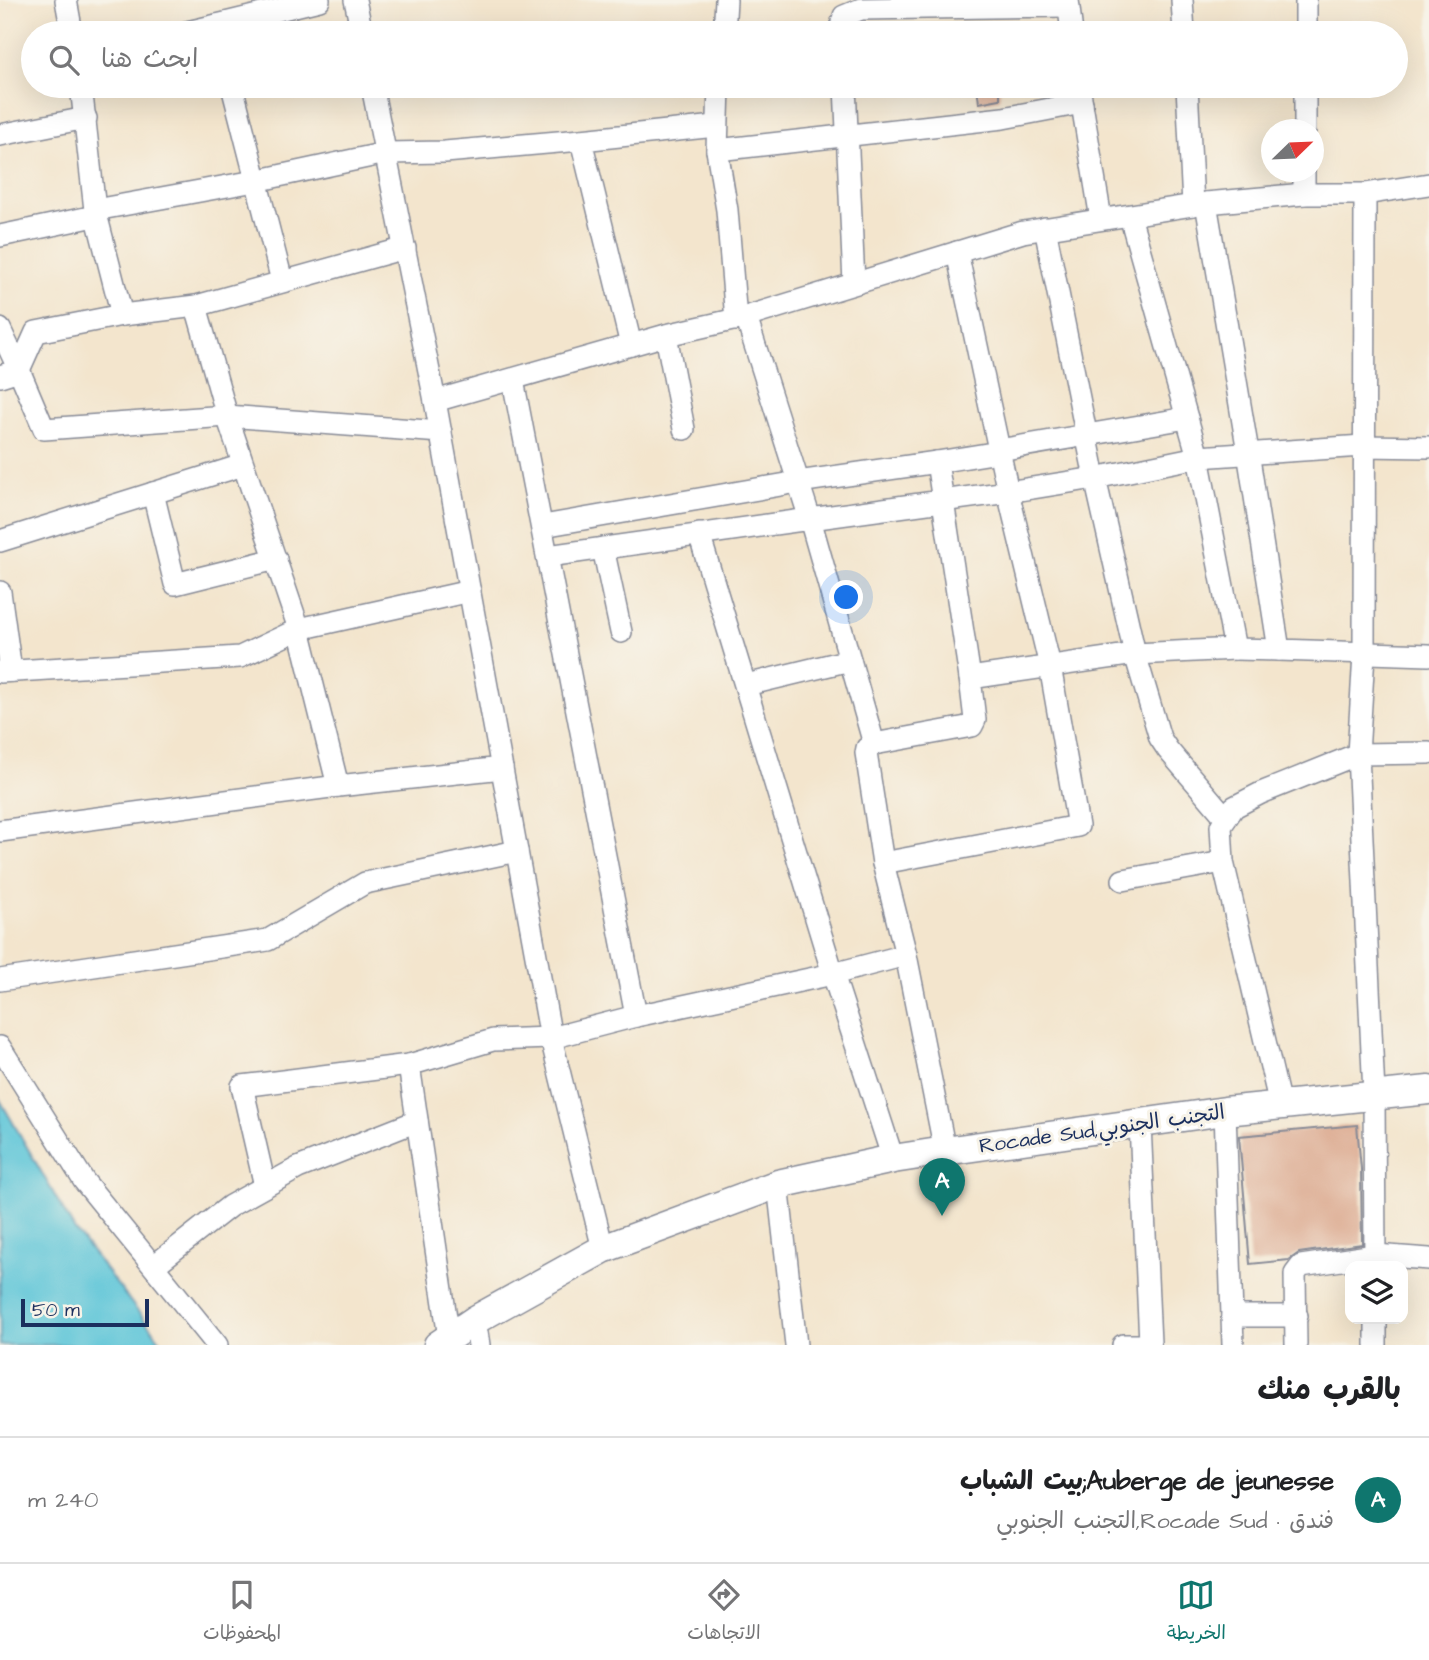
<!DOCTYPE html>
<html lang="ar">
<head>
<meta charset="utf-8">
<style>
  body { margin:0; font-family:"Architects Daughter","Playpen Sans Arabic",sans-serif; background:#f6f6f6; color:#202124; direction:rtl }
  .controls { position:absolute; right:21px; bottom:21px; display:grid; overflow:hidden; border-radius:14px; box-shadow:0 7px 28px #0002 }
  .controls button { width:63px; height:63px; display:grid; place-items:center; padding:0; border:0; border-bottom:2px solid #e0e0e0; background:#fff; color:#202124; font:35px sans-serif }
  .compass { position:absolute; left:1261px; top:119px; width:63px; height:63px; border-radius:50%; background:#fff; box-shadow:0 7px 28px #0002; rotate:67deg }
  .scale { position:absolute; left:21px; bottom:18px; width:128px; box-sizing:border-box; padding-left:7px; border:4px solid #1b2f5e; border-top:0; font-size:19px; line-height:24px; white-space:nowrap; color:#1b2f5e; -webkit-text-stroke:5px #f7f3e8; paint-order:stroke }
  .you { position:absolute; left:847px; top:598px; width:24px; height:24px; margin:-18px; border:5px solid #fff; border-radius:50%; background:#1a73e8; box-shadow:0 0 0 10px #1a73e833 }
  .badge { display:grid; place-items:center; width:46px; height:46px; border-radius:50%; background:#0f766e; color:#fff; font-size:23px; font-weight:700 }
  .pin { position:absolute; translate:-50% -58px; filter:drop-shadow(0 2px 4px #0008) }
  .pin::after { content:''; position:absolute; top:37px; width:24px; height:21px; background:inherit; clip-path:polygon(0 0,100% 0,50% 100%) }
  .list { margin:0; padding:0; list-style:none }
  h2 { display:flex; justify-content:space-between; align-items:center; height:91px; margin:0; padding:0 28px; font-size:30px }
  h2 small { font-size:23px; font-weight:400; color:#757577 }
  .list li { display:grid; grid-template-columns:46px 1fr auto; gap:21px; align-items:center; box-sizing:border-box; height:126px; padding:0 28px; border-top:2px solid #e0e0e0 }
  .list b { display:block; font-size:26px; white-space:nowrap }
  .list p { margin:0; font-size:23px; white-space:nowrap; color:#757577 }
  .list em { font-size:23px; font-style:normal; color:#757577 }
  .icon { flex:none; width:38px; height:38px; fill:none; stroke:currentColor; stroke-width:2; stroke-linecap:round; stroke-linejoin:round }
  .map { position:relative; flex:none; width:1429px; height:1345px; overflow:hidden; direction:ltr }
  .search { position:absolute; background:#fff; box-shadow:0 7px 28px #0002; left:21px; right:21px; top:21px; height:77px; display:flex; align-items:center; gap:18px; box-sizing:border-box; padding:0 24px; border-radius:38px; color:#757577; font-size:26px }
  .sheet { height:217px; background:#fff }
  nav { display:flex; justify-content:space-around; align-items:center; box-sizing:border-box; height:98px; border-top:2px solid #e0e0e0; background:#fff; font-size:19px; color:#757577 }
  nav a { display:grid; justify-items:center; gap:4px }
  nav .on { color:#0f766e }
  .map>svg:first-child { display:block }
</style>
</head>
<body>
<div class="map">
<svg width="1429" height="1345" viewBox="0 0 1429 1345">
  <rect width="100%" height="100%" fill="#f7f3e8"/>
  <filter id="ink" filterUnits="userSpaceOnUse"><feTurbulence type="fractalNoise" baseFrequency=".0143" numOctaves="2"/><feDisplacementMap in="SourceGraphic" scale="14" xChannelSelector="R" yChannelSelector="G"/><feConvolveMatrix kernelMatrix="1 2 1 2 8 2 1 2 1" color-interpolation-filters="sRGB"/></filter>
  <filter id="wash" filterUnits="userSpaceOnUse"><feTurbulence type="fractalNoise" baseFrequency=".00686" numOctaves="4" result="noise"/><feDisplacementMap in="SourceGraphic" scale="28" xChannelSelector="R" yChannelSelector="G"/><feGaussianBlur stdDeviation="1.57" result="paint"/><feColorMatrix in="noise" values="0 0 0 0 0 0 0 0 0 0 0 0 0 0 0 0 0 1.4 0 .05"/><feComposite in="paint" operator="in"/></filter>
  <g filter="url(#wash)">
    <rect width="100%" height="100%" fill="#f3e5cd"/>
    <!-- water -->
    <path fill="#5cc5d8" stroke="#3c7a9b" stroke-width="2" d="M 0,1100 L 74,1229 L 164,1345 L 0,1345 Z"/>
    <g id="blocks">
      <!-- building -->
      <g fill="#daa58a">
        <path d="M 977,86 L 1000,86 L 1000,99 L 979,103 Z"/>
        <path d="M 1357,1125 L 1361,1169 L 1362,1244 L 1299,1253 L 1289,1260 L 1250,1264 L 1239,1136 Z"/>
      </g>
    </g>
  </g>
  <g filter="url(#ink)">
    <use href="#blocks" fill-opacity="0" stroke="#878a96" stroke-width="2"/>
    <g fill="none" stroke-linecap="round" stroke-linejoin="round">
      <defs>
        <g id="minor">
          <path d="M 66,0 L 72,33"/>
          <path d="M 355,0 L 362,33"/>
          <path d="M 1068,0 L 1072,33"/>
          <path d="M 1182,0 L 1184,33"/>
          <path d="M 183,33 L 217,25"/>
          <path d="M 219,33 L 217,25 L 319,0"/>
          <path d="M 724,33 L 726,0"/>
          <path d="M 842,33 L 842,22 L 844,16 L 861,9 L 1068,6"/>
          <path d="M 1306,33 L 1306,0"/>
          <path d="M 81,86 L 95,210"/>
          <path d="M 232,86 L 282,281"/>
          <path d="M 372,86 L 435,401"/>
          <path d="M 719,86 L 717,150 L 727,210 L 736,320"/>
          <path d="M 845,86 L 854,283"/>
          <path d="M 1079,86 L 1101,219"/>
          <path d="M 1187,86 L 1193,205"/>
          <path d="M 1305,130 L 1305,86"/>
          <path d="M 0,135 L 86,118"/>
          <path d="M 717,150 L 1003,118 L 1082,103"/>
          <path d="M 1304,194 L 1304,172"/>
          <path d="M 1365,194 L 1364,654 L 1358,754 L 1374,1094 L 1375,1266"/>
          <path d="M 1206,203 L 1248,452 L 1279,650 L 1429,655"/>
          <path d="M 1130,216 L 1198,457 L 1235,649 L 1279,650"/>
          <path d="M 1045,228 L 1095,478 L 1135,654 L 1160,738 L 1168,750 L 1226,818"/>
          <path d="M 0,236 L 95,216"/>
          <path d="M 405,248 L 196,306 L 227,416 L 299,629 L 338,786 L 502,768"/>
          <path d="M 122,315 L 95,210 L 255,181 L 386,153 L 445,152 L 581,140"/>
          <path d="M 746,317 L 810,519 L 1008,492 L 1095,478 L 1198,457 L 1363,446 L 1429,447"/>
          <path d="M 0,329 L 19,370"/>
          <path d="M 666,335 L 684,429"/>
          <path d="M 631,345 L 581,140 L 716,126"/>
          <path d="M 19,370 L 36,332 L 122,315 L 196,306"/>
          <path d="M 0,376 L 19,370 L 44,429 L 227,416 L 441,432"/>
          <path d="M 999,450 L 1187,418"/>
          <path d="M 153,493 L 175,584 L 276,559"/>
          <path d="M 543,526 L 798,482 L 937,462"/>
          <path d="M 699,534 L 833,974 L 906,955 L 945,1151"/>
          <path d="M 0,541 L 243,465"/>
          <path d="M 603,548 L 621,632"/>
          <path d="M 548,556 L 810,519 L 874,744 L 867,748 L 866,753 L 883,863 L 906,955"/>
          <path d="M 0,592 L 11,671"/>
          <path d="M 0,672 L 240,657 L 299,629 L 470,591"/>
          <path d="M 970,678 L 937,462 L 999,452"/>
          <path d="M 746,685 L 850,660"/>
          <path d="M 874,744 L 972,726 L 975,720 L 970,678 L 1135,654 L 1235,649"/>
          <path d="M 0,831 L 338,786"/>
          <path d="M 883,863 L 1078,826 L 1050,666 L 1008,492 L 957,252"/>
          <path d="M 1123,880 L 1223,862"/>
          <path d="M 0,980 L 268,940 L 365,883 L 517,851"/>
          <path d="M 636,1016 L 833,974 L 893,1159"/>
          <path d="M 0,1047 L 84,1181 L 217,1345"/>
          <path d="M 1280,1105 L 1223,862 L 1221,826 L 1234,807 L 1261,793 L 1358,754 L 1429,753"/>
          <path d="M 1225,1111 L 1233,1345"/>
          <path d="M 1140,1124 L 1150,1343"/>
          <path d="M 778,1184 L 796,1345"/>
          <path d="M 265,1186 L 242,1086 L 409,1065"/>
          <path d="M 603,1249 L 551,1038 L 435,401 L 666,335 L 746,317 L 1023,232 L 1206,203 L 1304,194 L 1365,194 L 1429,184"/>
          <path d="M 155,1265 L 230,1206 L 298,1168 L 417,1121"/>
          <path d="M 1232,1316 L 1297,1316"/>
          <path d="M 1376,1319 L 1376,1345"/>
          <path d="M 475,1320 L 479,1345"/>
          <path d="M 449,1338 L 409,1065 L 493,1040 L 551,1038 L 636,1016 L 513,380"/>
          <path d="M 1123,1345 L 1150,1345"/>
          <path d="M 1296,1345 L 1295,1274 L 1301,1266 L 1375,1255 L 1429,1259"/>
        </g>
        <path id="major" d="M 438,1345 L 475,1320 L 603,1249 L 778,1184 L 893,1159 L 945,1151 L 1225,1111 L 1429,1090"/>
      </defs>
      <!-- minor casing -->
      <use href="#minor" stroke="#878a96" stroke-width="24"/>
      <!-- major casing -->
      <use href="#major" stroke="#878a96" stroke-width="31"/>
      <!-- minor -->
      <use href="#minor" stroke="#fff" stroke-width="21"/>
      <!-- major -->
      <use href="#major" stroke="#fff" stroke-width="28"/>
    </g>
  </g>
  <g text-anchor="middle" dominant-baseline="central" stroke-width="6" stroke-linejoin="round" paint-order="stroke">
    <!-- street labels -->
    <g font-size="21" fill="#1b2f5e" stroke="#f7f3e8">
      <text transform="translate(1102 1129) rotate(-8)">Rocade Sud,التجنب الجنوبي</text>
    </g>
  </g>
</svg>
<div class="controls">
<button><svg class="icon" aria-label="layers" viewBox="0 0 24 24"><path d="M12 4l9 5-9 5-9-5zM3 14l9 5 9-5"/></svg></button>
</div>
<svg class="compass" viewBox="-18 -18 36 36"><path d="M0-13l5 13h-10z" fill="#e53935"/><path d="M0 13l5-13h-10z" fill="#757577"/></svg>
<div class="scale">50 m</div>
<div class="you"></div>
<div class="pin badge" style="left:942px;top:1216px">A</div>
<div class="search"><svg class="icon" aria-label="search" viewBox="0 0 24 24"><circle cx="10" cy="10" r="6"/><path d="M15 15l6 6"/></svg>ابحث هنا</div>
</div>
<section class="sheet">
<h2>بالقرب منك<small></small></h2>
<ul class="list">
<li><span class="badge">A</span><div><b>Auberge de jeunesse;بيت الشباب</b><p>فندق · Rocade Sud,التجنب الجنوبي</p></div><em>240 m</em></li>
</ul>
</section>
<nav>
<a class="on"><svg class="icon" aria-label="map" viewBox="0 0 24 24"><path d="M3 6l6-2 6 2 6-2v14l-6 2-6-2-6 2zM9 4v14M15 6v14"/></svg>الخريطة</a>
<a><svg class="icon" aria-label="directions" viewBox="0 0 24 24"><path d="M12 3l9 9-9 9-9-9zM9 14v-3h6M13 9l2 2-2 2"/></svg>الاتجاهات</a>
<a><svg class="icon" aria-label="saved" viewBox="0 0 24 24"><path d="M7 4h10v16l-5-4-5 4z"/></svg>المحفوظات</a>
</nav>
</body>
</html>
